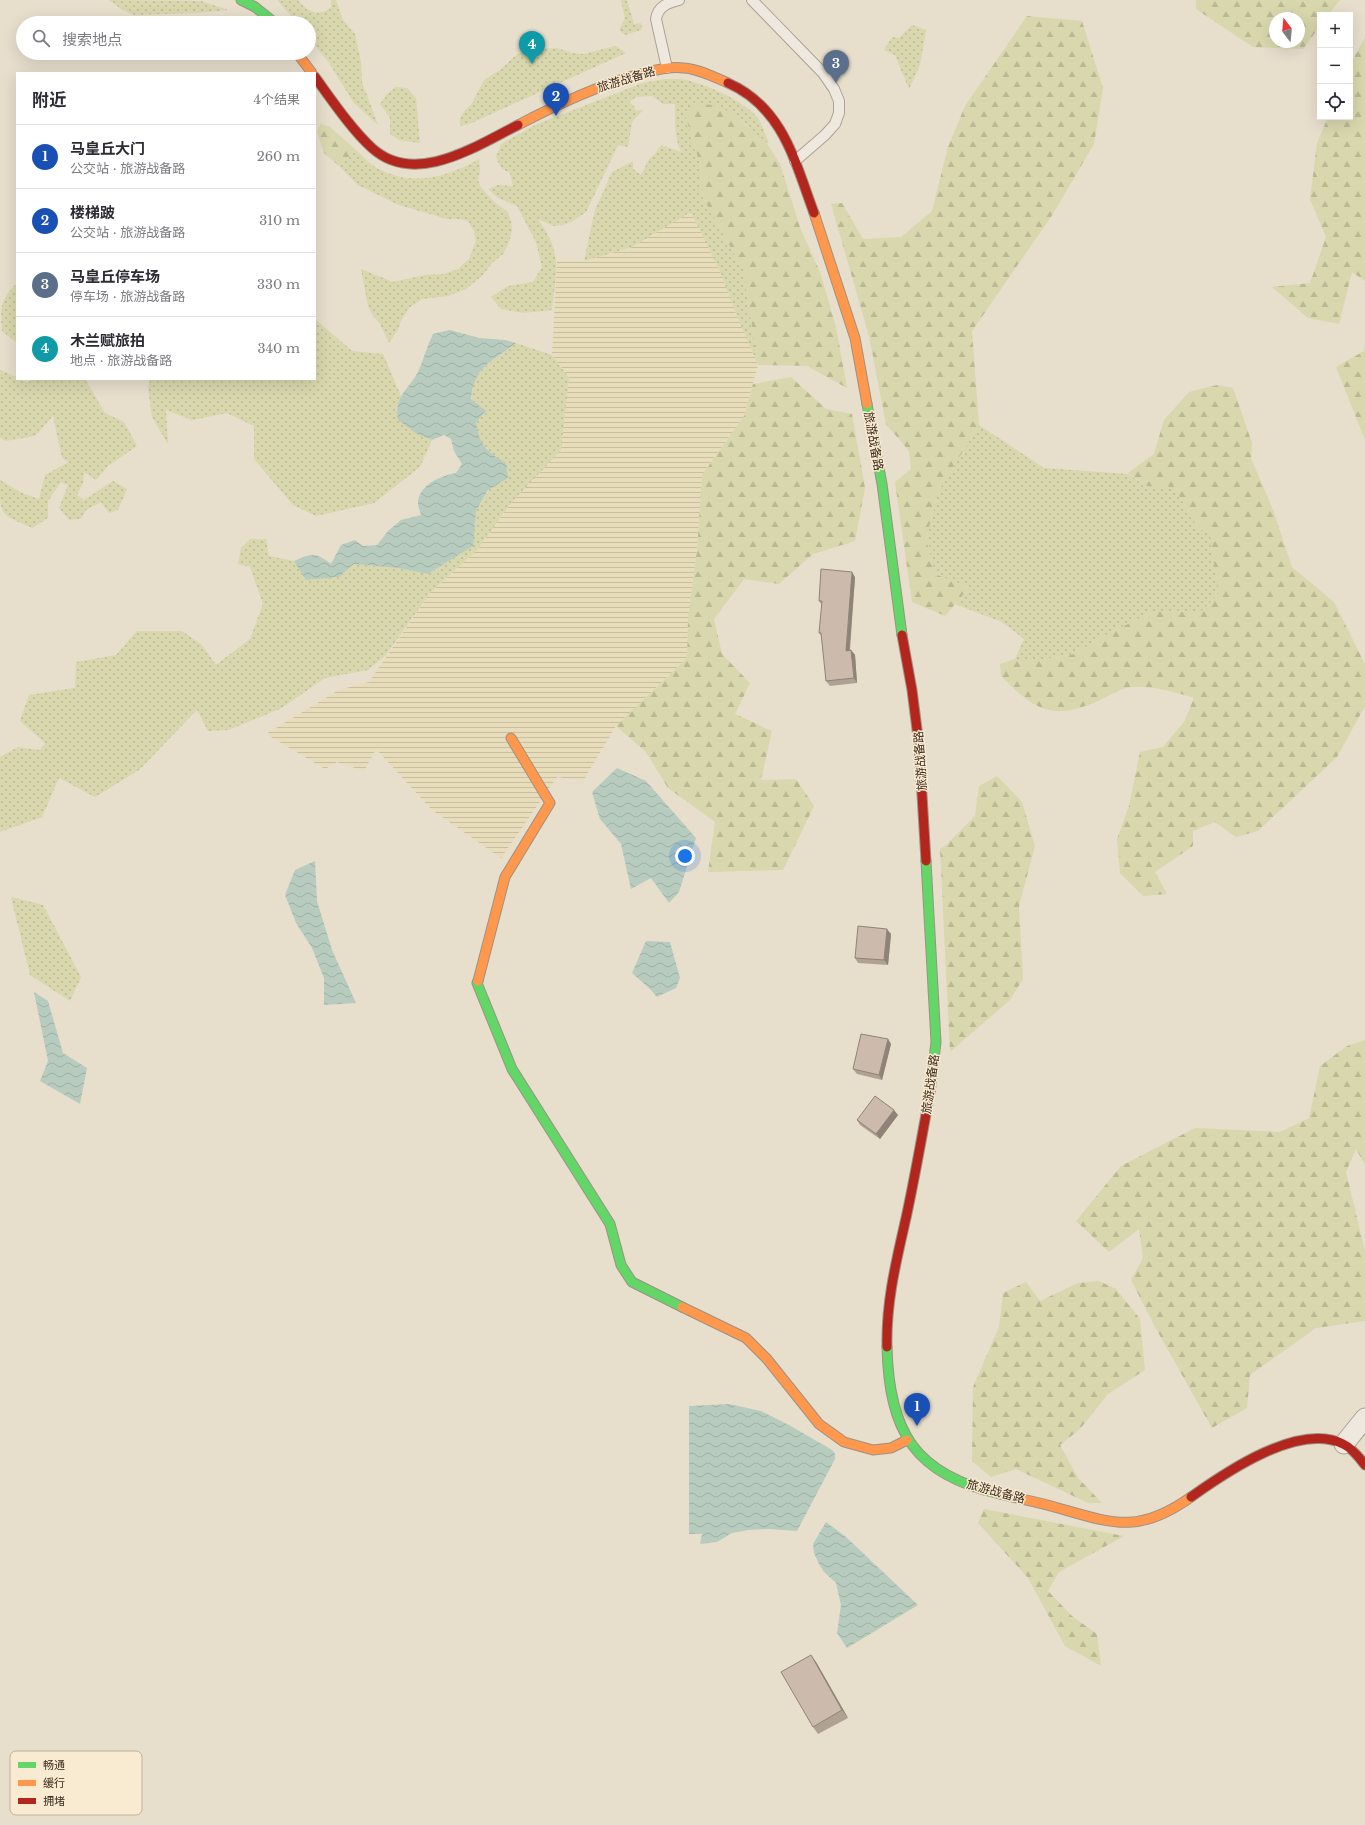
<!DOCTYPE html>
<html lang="zh">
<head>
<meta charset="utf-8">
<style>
  body { margin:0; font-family:"Libre Baskerville","Noto Sans SC",serif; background:#f2f2f3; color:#2b2b33 }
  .controls { position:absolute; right:12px; top:12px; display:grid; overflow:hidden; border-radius:0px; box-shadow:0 4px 16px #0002 }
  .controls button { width:36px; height:36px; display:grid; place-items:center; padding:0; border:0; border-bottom:1px solid #e1e1e2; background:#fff; color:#2b2b33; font:20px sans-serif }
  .compass { position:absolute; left:1269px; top:12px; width:36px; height:36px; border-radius:50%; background:#fff; box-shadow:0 4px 16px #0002; rotate:344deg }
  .you { position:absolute; left:685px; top:856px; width:14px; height:14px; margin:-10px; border:3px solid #fff; border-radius:50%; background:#1a73e8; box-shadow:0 0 0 6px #1a73e833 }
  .badge { display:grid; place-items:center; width:26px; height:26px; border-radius:50%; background:#111827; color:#fff; font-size:13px; font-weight:700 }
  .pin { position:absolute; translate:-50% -33px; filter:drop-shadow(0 1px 2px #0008) }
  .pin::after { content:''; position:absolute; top:21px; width:14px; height:12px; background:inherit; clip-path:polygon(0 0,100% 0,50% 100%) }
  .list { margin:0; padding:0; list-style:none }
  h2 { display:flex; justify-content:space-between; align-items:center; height:52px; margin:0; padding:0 16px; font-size:17px }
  h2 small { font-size:13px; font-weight:400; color:#7c7c81 }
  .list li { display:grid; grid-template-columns:26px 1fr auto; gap:12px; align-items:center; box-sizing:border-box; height:64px; padding:0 16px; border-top:1px solid #e1e1e2 }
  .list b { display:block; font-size:15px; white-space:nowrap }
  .list p { margin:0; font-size:13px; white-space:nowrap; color:#7c7c81 }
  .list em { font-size:13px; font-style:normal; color:#7c7c81 }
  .icon { flex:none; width:22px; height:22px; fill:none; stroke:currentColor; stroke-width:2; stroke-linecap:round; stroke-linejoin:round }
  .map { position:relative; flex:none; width:1365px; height:1825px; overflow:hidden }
  .search { position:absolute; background:#fff; box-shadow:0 4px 16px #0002; left:16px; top:16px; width:300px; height:44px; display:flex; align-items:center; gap:10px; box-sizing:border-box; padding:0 14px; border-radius:22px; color:#7c7c81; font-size:15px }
  .panel { position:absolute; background:#fff; box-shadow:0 4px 16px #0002; left:16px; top:72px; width:300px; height:308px; border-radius:0px }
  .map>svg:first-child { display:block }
</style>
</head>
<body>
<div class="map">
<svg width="1365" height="1825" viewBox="0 0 1365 1825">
  <defs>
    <pattern id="farmland-rules" width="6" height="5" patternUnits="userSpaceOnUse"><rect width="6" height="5" fill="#e8ddbb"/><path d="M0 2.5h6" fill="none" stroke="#c8bea0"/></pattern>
    <pattern id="grass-dots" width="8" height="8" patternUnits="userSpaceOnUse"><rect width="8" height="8" fill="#d9d7ad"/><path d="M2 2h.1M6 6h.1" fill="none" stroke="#bbb994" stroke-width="1.8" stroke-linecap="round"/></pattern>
    <pattern id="forest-firs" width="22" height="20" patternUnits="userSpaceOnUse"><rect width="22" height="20" fill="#d9d7ad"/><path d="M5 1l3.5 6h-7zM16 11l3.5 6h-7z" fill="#bbb994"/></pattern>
    <pattern id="water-waves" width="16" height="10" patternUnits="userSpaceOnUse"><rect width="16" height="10" fill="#b7ccbf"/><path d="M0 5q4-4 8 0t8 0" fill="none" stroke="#9eafa4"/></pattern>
  </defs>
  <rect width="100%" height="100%" fill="#e7decc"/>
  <!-- farmland -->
  <path fill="url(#farmland-rules)" d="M 691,211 L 719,269 L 739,321 L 758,365 L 744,416 L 702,475 L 697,550 L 688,618 L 687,658 L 616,726 L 583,781 L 557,777 L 501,858 L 432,810 L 376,749 L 364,771 L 337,762 L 325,769 L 266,734 L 339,690 L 369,682 L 430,593 L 477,550 L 511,503 L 569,378 L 552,355 L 557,261 L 584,261 L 632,247 Z"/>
  <!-- grass -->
  <g fill="url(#grass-dots)">
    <path d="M 109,0 L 201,1 L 228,10 L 197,13 L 134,15 L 121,9 Z"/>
    <path d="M 277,0 L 298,0 C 307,11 319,18 331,7 L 331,0 L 336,0 L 343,20 L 355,34 L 361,62 L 362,82 L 378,125 L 354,103 L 329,63 L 309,38 L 309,23 L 297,23 Z"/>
    <path d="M 621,0 L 627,0 L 634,24 L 641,23 L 642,27 L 641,30 L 625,35 L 619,30 L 625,18 Z"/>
    <path d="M 912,25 L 926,30 L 920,65 L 909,89 L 895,55 L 884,50 L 892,37 L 899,38 Z"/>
    <path d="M 616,46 L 626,53 L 469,124 L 460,126 L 460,119 L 464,111 L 471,105 L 484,80 L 500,70 L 515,56 L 528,49 L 557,48 L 572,53 L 583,54 Z"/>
    <path d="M 665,79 C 671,79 676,79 681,79 C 701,82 743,100 756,116 C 763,124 765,135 769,144 L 758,137 L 746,124 L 718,106 L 685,114 L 701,168 L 702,196 L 737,259 L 745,266 L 746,288 L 758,365 L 739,321 L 719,269 L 691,212 L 632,247 L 584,261 L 595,210 L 612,172 L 633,161 L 633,169 L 641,175 L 649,159 L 655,154 L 661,145 L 681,152 C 674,136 675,121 675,104 L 663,104 L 652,96 L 636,97 L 629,102 L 634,106 L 636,111 L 643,110 L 632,122 L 628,147 L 618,145 L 586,212 L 573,221 L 563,225 L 554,226 L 538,219 C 563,253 556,272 552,310 L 523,313 L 501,309 L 491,297 L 508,286 L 533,282 L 542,267 L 536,242 L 517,206 L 498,198 L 488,189 L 498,185 L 513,186 L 510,173 L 501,168 L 496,157 L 501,144 L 537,124 L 643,83 Z"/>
    <path d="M 396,87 L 407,88 L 416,98 L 420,143 L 399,140 L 390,134 L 390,118 L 380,104 L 387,94 Z"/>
    <path d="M 356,150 C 363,156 369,164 377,168 C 410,187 447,178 479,159 L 480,170 L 478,180 L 480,186 L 494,202 L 508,212 L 511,221 L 512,231 L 508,245 L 503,254 L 492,263 L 482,276 L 466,289 L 448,296 L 422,299 L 409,308 L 401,321 L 398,330 L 389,343 L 379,322 L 373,316 L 368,306 L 361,269 L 393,282 L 425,275 L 444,274 L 458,269 L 469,259 L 476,241 L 474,231 L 468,221 L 460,219 L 447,219 L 399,205 L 358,185 L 339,166 Z"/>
    <path d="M 17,283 L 17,343 L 2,331 C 0,308 0,300 17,283 Z"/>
    <path d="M 315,319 L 352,351 L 383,354 L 401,396 L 396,409 L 417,434 L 432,440 L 420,467 L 374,503 L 316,516 L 293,505 L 254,459 L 254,426 L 227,413 L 192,420 L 166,410 L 168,444 L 152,417 L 148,388 L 150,379 L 315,379 Z"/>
    <path d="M 516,343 L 552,355 L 569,378 L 561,450 L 511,503 L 477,550 L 430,593 L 385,656 L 368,670 L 325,678 L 280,709 L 228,730 L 208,731 L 197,710 L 139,770 L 95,797 L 59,778 L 42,817 L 0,832 L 0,757 L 18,747 L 40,750 L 45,743 L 20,721 L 29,695 L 75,688 L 76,662 L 116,655 L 137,631 L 182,631 L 202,645 L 216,665 L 250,639 L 263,604 L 250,567 L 238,564 L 241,548 L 250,539 L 266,539 L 269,556 L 294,561 L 307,580 L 339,577 L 354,564 L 398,568 L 428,574 L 472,546 L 476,511 L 506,463 C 500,460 492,456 488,452 C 475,440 467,394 475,379 C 484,363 503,355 516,343 Z"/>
    <path d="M 0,370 L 17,377 L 17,379 L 27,382 L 34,379 L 85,379 L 105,413 L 124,422 L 137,446 L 108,466 L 96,480 L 84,472 L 83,483 L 77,495 L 84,500 L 113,481 L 127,489 L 118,510 L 109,513 L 101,502 L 86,510 L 81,519 L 69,520 L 59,508 L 68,485 L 61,482 L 48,501 L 48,518 L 32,528 C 0,513 0,518 0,480 L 22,493 L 39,499 L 45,475 L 69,462 L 62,458 L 53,416 L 35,436 L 6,441 L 0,438 Z"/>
    <path d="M 979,425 L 1044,468 L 1128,474 L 1147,486 L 1174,487 L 1198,528 L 1211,534 L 1218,594 L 1201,612 L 1154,611 L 1104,636 L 1074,654 L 1037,661 L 1015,659 L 1024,639 L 1002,622 L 955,604 L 969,588 L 935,574 L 926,539 L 939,490 Z"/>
    <path d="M 11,897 L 43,905 L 81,977 L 70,1001 L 30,975 Z"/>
  </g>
  <!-- forest -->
  <g fill="url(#forest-firs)" fill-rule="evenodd">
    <path d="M 1196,0 L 1340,0 L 1328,15 L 1320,15 L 1320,26 L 1303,49 L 1253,47 L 1196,9 ZM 1275,18 L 1299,18 L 1299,42 L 1275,42 Z"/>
    <path d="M 1027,16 L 1082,21 L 1103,88 L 1094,144 L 1051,217 L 972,331 L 979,425 L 939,490 L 926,539 L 935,574 L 969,588 L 945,616 L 912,602 L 895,482 L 911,469 L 909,451 L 886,424 L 869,336 L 831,204 L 842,203 L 863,239 L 901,237 L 932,211 L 948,147 L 965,106 Z"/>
    <path d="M 1365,37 L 1365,281 L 1352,272 L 1339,324 L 1308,318 L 1272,287 L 1310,283 L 1326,237 L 1310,199 L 1317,143 L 1328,117 L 1350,117 L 1350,65 Z"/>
    <path d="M 690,102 L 718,106 L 734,115 L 766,142 L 780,164 L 801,230 L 820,272 L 836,327 L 847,388 L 807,366 L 758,365 L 746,288 L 745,266 L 737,259 L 702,196 L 701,168 L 685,114 Z"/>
    <path d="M 320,124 L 330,127 L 356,150 L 339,166 L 324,153 L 317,132 Z"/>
    <path d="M 1365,343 L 1365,440 L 1336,367 L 1364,351 Z"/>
    <path d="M 791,377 L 826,409 L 852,414 L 865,488 L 855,541 L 813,554 L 779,584 L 744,579 L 714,619 L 722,654 L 750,683 L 735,714 L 772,731 L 761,780 L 796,779 L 814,806 L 783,870 L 708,872 L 715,822 L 668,788 L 646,752 L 616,726 L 687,658 L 688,618 L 697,550 L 702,475 L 744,416 L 753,384 Z"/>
    <path d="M 1217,385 L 1233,388 L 1252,443 L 1251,458 L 1273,510 L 1292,567 L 1334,602 L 1365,664 L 1365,706 L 1337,757 L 1258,831 L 1236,837 L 1215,822 L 1193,831 L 1193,846 L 1155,872 L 1167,894 L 1143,896 L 1120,873 L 1117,839 L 1129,806 L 1140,752 L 1163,747 L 1184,722 L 1194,698 C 1175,692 1152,685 1131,687 C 1121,688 1109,696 1100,700 C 1052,722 1035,710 1001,676 L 1000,664 L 1015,659 L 1037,661 L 1074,654 L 1104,636 L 1154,611 L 1201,612 L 1218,594 L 1210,534 L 1198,528 L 1174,487 L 1147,486 L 1128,473 L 1154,454 L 1164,420 L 1189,392 Z"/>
    <path d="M 997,776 L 1022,802 L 1035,846 L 1019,906 L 1023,979 L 1010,1000 L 950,1052 L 940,849 L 946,845 L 975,816 L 979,786 Z"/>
    <path d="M 1365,1040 L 1365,1165 L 1356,1149 L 1346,1172 L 1365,1251 L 1365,1321 L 1316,1328 L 1250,1375 L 1247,1408 L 1212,1428 L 1155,1327 L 1131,1280 L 1143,1258 L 1139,1229 L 1109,1252 L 1076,1221 L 1121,1166 L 1195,1128 L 1280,1132 L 1309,1118 L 1320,1066 L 1347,1046 Z"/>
    <path d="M 1099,1281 L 1116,1289 L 1140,1319 L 1145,1370 L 1108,1394 L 1080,1429 L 1060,1445 L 1078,1478 L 1102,1503 L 1088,1503 L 1016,1469 L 991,1477 L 972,1461 L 973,1387 L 999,1327 L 1003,1293 L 1026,1282 L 1040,1301 L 1078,1283 Z"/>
    <path d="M 984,1509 L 1124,1536 L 1059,1572 L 1048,1591 L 1072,1616 L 1097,1634 L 1101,1666 L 1065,1646 L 1028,1578 L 978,1523 Z"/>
  </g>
  <!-- water -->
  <g fill="url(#water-waves)">
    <path d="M 450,330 L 479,338 L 505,340 L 516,343 C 503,354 481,364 475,381 C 472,386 472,393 471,399 L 486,411 L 476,422 C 480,446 486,451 506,463 L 508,478 L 488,490 L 476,511 L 473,546 L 428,574 L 398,568 L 354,564 L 339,577 L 306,580 L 294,561 C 311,553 316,552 331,564 L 341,545 L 355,540 L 363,546 L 377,545 L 389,530 L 401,520 L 421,515 C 420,511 418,507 418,503 C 419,484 441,476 456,473 L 462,464 L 454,451 L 451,439 L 444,435 L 432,440 L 417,434 L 398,420 C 393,396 410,389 419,370 C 424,358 427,346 433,334 Z"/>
    <path d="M 617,768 L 646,781 L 696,838 L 679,892 L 669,903 L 651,878 L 631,889 L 621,844 L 600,819 L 592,792 Z"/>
    <path d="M 315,861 L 317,901 L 332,950 L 356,1003 L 324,1005 L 324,978 L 312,948 L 296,923 L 285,895 L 295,870 Z"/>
    <path d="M 646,941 L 670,942 L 680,978 L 676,988 L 657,997 L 650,989 L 632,973 Z"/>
    <path d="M 34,992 L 48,1001 L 63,1053 L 87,1068 L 80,1104 L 40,1081 L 48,1061 Z"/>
    <path d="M 729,1404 L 761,1411 L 789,1425 L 832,1450 L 835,1454 L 835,1459 L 797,1531 L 769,1529 L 748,1530 L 732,1533 L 717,1542 L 700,1544 L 702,1534 L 689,1534 L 689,1406 Z"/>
    <path d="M 826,1522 L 846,1537 L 918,1605 L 847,1648 L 837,1633 L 841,1605 L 836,1583 L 824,1572 L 819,1564 L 814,1553 L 813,1544 Z"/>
  </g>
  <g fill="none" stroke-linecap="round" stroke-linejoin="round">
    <defs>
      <g id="lane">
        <path d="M 752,0 L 823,73 L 834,89 L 839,101 L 839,113 L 835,124 L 825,135 L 795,161"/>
        <path d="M 667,68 L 656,19 C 658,6 668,3 679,0"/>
      </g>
      <path id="street" d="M 1344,1444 L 1365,1418"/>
      <g id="fast">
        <path d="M 241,0 L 255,7 L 275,23"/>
        <path d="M 867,404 L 882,484 L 902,635"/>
        <path d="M 926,861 L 936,1042 L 930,1093"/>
        <path d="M 478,981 L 477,983 L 512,1069 L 610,1224 L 621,1265 L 632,1282 L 682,1307"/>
        <path d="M 887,1347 C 889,1432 915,1475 1000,1494"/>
      </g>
      <g id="slow">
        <path d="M 297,53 L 312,73"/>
        <path d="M 518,125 C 556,105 594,87 636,75 C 652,71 668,66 684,68 C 699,69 714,77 728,83"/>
        <path d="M 814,213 L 855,338 L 867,404"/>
        <path d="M 478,981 L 505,877 L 550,803 L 511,738"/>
        <path d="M 682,1307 L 746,1338 L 767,1359 L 819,1424 L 844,1442 L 873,1450 L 891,1448 L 907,1440"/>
        <path d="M 1000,1494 C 1020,1499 1039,1502 1058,1508 C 1114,1524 1139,1534 1191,1497"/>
      </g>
      <g id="jam">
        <path d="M 315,77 C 331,99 352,130 372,148 C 415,187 476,146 518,125"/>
        <path d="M 728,83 C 783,107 795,162 814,213"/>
        <path d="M 902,635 L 912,690 L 919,745 L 926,861"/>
        <path d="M 887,1347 C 886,1302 896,1262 906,1218 C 915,1177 922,1135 930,1093"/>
        <path d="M 1191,1497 C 1226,1472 1299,1422 1343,1444 C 1352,1448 1359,1457 1365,1465"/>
      </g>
    </defs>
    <!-- lane casing -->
    <use href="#lane" stroke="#aca395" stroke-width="12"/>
    <!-- street casing -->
    <use href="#street" stroke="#aca395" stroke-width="21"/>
    <!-- fast casing -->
    <use href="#fast" stroke="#9c9285" stroke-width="11"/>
    <!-- slow casing -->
    <use href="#slow" stroke="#9c9285" stroke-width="11"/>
    <!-- jam casing -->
    <use href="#jam" stroke="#9c9285" stroke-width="11"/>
    <!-- lane -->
    <use href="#lane" stroke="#eee8df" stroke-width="10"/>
    <!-- street -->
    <use href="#street" stroke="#eee8df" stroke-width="19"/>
    <!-- fast -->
    <use href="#fast" stroke="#63d668" stroke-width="9"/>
    <!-- slow -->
    <use href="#slow" stroke="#ff974d" stroke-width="9"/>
    <!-- jam -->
    <use href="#jam" stroke="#b3261e" stroke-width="9"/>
  </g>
  <!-- wall -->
  <g fill="#afa194">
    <path d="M 855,577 L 850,651 L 851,650 L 855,655 L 857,683 L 830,686 L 826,681 L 822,636 L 819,633 L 822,605 L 819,601 Z"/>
    <path d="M 891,934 L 888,965 L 858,963 L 855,958 Z"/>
    <path d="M 888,1039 L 891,1044 L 882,1080 L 857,1074 L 853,1069 Z"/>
    <path d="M 898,1115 L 880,1139 L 860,1125 L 857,1120 Z"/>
    <path d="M 816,1662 L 848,1718 L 818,1734 L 813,1727 Z"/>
  </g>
  <!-- shaded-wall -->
  <g fill="#8f8378">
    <path d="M 852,572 L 855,577 L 849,656 L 846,651 Z"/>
    <path d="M 851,650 L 855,655 L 857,683 L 854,678 Z"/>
    <path d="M 887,929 L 891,934 L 888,965 L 884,960 Z"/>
    <path d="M 888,1039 L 891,1044 L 882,1080 L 879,1075 Z"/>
    <path d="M 894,1110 L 898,1115 L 880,1139 L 876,1134 Z"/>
    <path d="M 811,1655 L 816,1662 L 848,1718 L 842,1710 Z"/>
  </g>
  <!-- building -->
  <g fill="#ccbbac" stroke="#8f8378">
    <path d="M 821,569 L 852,572 L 846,651 L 851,650 L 854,678 L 826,681 L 821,633 L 819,633 L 822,601 L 819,601 Z"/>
    <path d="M 858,926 L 887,929 L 884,960 L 855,958 Z"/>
    <path d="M 861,1034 L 888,1039 L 879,1075 L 853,1069 Z"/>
    <path d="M 875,1096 L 894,1110 L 876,1134 L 857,1120 Z"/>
    <path d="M 811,1655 L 842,1710 L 813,1727 L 781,1672 Z"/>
  </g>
  <g text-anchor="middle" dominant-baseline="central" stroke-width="3" stroke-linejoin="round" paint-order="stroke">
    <!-- street labels -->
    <g font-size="12" fill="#3c2a1c" stroke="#f9ebd1">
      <text transform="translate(626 79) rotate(-17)">旅游战备路</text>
      <text transform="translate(874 441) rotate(80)">旅游战备路</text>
      <text transform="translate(920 761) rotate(-94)">旅游战备路</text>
      <text transform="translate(930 1084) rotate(-82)">旅游战备路</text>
      <text transform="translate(996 1491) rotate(15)">旅游战备路</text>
    </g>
  </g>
  <!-- legend -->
  <rect x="10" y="1751" width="132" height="64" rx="6" fill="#f9ebd1" stroke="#c0b19b" stroke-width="1"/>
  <rect x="18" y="1762" width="18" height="6" fill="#63d668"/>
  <rect x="18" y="1780" width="18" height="6" fill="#ff974d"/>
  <rect x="18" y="1798" width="18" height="6" fill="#b3261e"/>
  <g font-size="11" fill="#3c2a1c">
    <text x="43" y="1769">畅通</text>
    <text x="43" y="1787">缓行</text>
    <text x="43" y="1805">拥堵</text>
  </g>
</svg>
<div class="controls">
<button>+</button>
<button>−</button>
<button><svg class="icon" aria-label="locate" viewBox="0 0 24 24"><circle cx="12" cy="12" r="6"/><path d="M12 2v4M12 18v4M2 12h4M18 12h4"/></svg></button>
</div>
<svg class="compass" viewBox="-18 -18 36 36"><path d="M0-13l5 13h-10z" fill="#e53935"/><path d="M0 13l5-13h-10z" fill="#7c7c81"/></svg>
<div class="you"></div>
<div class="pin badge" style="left:917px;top:1426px;background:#1a4fb4">1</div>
<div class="pin badge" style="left:556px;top:116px;background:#1a4fb4">2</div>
<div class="pin badge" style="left:836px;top:83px;background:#5c6f8a">3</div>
<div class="pin badge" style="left:532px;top:64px;background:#0f9aa8">4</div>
<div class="search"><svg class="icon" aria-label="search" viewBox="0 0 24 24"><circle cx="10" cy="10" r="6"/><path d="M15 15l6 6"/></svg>搜索地点</div>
<section class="panel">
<h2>附近<small>4个结果</small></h2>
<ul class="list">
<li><span class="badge" style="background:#1a4fb4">1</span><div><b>马皇丘大门</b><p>公交站 · 旅游战备路</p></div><em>260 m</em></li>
<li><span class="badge" style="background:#1a4fb4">2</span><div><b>楼梯跛</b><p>公交站 · 旅游战备路</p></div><em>310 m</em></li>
<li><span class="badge" style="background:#5c6f8a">3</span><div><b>马皇丘停车场</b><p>停车场 · 旅游战备路</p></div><em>330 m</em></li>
<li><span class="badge" style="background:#0f9aa8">4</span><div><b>木兰赋旅拍</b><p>地点 · 旅游战备路</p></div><em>340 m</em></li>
</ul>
</section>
</div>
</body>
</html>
